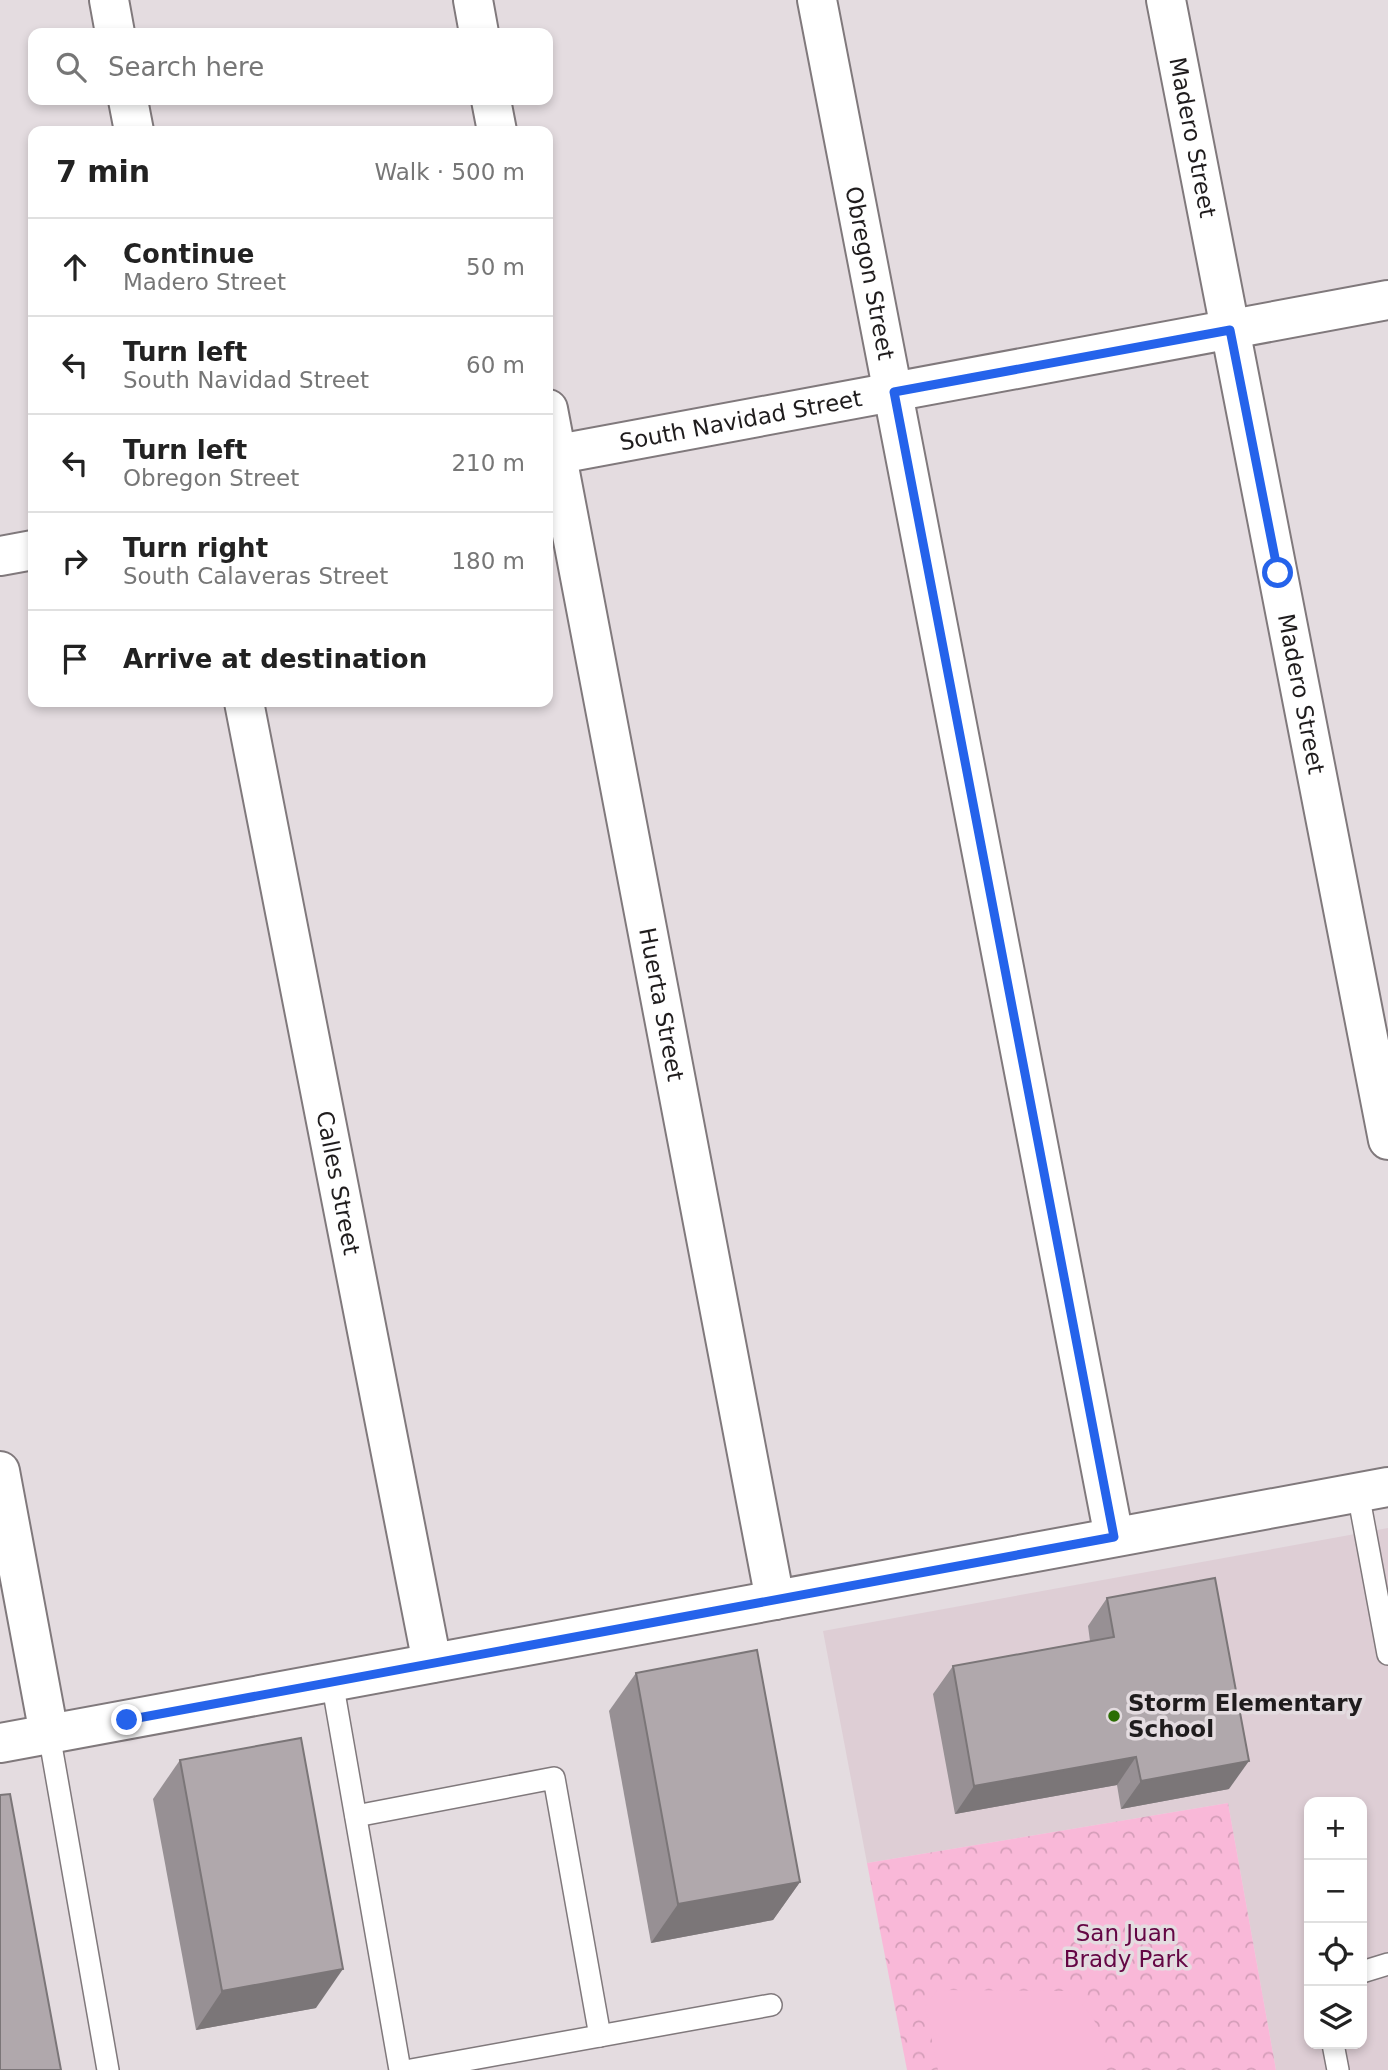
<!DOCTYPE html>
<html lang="en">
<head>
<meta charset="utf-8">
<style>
  body { margin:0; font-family:"DejaVu Sans",sans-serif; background:#f6f6f6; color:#222 }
  .controls { position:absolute; right:21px; bottom:21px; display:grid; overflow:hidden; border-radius:14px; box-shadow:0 4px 10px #0003 }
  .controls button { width:63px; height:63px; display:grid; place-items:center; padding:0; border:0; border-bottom:2px solid #e0e0e0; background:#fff; color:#222; font:35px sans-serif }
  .stop { position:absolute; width:21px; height:21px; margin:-16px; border:5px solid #2563eb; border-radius:50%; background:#fff }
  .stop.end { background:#2563eb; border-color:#fff; box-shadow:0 2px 7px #0008 }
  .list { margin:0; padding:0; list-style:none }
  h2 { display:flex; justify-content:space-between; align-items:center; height:91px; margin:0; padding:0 28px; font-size:30px }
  h2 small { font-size:23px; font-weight:400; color:#767676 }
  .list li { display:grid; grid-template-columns:46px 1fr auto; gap:21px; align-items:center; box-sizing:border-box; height:98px; padding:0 28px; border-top:2px solid #e0e0e0 }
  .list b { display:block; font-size:26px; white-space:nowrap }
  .list p { margin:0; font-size:23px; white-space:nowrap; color:#767676 }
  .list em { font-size:23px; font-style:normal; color:#767676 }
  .icon { flex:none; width:38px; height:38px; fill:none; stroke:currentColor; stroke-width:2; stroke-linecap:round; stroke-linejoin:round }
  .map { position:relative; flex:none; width:1388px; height:2070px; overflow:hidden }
  .search { position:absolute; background:#fff; box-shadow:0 4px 10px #0003; left:28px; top:28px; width:525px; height:77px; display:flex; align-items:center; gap:18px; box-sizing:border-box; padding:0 24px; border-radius:14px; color:#767676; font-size:26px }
  .panel { position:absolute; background:#fff; box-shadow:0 4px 10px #0003; left:28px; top:126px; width:525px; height:581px; border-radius:14px }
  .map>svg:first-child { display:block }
</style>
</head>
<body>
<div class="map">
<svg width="1388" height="2070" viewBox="0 0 1388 2070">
  <defs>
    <pattern id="park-crowns" width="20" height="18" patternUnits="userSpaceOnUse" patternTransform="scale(1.75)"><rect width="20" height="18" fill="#f9b8d8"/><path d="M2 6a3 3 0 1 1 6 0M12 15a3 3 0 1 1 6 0" fill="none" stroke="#d59eb9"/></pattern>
  </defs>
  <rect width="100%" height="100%" fill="#e4dce0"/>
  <!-- built -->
  <path fill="#deced5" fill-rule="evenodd" d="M 1388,1528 L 1388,2070 L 1276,2070 L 1228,1803 L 867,1863 L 823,1631 ZM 1309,1802 L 1362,1802 L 1362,2044 L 1309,2044 Z"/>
  <!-- park -->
  <path fill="url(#park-crowns)" d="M 1228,1803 L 1276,2070 L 907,2070 L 867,1863 Z"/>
  <!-- garden -->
  <path fill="#f9b8d8" d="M 937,1990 L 1067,1991 C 1095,2013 1106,2035 1105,2070 L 938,2070 L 925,2007 Z"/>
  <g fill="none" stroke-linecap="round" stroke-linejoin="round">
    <defs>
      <g id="lane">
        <path d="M 1358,1493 L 1388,1654"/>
        <path d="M 332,1681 L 400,2070"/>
        <path d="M 49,1734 L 108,2070"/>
        <path d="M 356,1816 L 554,1778 L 600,2036"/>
        <path d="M 1362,1972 L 1388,1964"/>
        <path d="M 1333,2044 L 1338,2070"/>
        <path d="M 411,2070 L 771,2005"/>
      </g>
      <g id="street">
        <path d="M 109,0 L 115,33"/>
        <path d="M 473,0 L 479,33"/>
        <path id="s1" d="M 817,0 L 1114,1537"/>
        <path id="s2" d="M 1166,0 L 1388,1140"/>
        <path d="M 128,100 L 134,131"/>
        <path d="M 491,100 L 497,131"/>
        <path id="s3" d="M 548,409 L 775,1600"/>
        <path id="s4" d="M 548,456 L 1388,300"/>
        <path d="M 0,556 L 33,550"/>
        <path id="s5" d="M 244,702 L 432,1663"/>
        <path d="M 0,1471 L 49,1734"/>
        <path d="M 0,1743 L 1388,1487"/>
      </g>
    </defs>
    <!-- lane casing -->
    <use href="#lane" stroke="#80797c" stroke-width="24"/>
    <!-- street casing -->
    <use href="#street" stroke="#80797c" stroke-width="42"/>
    <!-- lane -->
    <use href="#lane" stroke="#fff" stroke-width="21"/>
    <!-- street -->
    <use href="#street" stroke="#fff" stroke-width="38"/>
  </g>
  <!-- wall -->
  <g fill="#979094">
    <path d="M 1107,1598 L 1229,1789 L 1121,1809 L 1117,1785 L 955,1814 L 933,1694 L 953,1666 L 1090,1641 L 1088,1626 Z"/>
    <path d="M 636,1673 L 800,1882 L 773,1920 L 651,1943 L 609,1711 Z"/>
    <path d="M 180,1760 L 316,2008 L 196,2030 L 153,1799 Z"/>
  </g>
  <!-- shaded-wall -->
  <g fill="#7b7678">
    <path d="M 1136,1757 L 1117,1785 L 955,1814 L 974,1786 Z"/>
    <path d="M 1249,1761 L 1229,1789 L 1121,1809 L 1141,1781 Z"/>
    <path d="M 800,1882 L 773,1920 L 651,1943 L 678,1904 Z"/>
    <path d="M 343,1969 L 316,2008 L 196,2030 L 222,1991 Z"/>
  </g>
  <!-- building -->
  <g fill="#b0a8ac" stroke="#7b7678" stroke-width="2">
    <path d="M 1215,1578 L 1249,1761 L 1141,1781 L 1136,1757 L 974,1786 L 953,1666 L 1114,1637 L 1107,1598 Z"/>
    <path d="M 757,1650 L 800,1882 L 678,1904 L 636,1673 Z"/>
    <path d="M 301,1738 L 343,1969 L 222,1991 L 180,1760 Z"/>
    <path d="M 10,1794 L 61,2070 L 0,2070 L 0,1795 Z"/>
  </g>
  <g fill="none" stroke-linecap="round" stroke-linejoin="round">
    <!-- route -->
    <path stroke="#2563eb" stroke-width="9" d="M 127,1720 L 1114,1537 L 894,392 L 1230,330 L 1278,573"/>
  </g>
  <!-- markers -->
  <circle fill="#2b6d03" stroke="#e4dce0" stroke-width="2.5" cx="1114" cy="1716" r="7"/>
  <g text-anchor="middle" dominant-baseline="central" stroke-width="7" stroke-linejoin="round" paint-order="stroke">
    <!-- street labels -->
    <g font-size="23" fill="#1f1c1d" stroke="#e4dce0">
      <text stroke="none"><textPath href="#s2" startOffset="140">Madero Street</textPath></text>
      <text stroke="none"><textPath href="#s1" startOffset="278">Obregon Street</textPath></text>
      <text stroke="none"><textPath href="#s4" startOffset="196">South Navidad Street</textPath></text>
      <text stroke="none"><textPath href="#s2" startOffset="707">Madero Street</textPath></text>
      <text stroke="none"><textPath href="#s3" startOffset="606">Huerta Street</textPath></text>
      <text stroke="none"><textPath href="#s5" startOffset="490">Calles Street</textPath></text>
    </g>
    <!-- poi labels -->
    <g font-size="23" font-weight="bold" fill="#1f1c1d" stroke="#e4dce0" text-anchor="start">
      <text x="1128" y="1703">Storm Elementary<tspan x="1128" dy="26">School</tspan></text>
    </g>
    <!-- park labels -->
    <g font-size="23" fill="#640644" stroke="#e4dce0">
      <text x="1126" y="1933">San Juan<tspan x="1126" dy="26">Brady Park</tspan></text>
    </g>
  </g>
</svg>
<div class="controls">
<button>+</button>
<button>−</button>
<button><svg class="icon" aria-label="locate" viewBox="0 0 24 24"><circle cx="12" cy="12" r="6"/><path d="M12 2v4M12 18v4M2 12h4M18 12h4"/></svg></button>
<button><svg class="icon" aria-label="layers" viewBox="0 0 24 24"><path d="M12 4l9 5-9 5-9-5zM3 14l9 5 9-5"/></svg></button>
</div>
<div class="stop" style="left:1278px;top:573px"></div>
<div class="stop end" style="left:127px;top:1720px"></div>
<div class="search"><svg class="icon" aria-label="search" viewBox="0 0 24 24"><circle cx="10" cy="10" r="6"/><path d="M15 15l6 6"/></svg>Search here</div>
<section class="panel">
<h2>7 min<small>Walk · 500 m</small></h2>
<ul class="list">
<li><svg class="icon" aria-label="ahead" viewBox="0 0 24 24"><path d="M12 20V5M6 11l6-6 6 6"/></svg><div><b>Continue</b><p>Madero Street</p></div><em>50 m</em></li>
<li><svg class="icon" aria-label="left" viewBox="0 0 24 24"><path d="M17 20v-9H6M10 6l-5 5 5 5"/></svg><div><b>Turn left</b><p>South Navidad Street</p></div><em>60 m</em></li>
<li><svg class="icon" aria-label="left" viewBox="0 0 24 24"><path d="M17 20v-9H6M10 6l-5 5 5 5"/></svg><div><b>Turn left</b><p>Obregon Street</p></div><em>210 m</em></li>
<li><svg class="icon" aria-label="right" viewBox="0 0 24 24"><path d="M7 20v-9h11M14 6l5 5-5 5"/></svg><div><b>Turn right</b><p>South Calaveras Street</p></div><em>180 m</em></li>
<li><svg class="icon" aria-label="arrive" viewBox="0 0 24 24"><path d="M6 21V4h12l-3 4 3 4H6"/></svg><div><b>Arrive at destination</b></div></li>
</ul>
</section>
</div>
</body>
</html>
